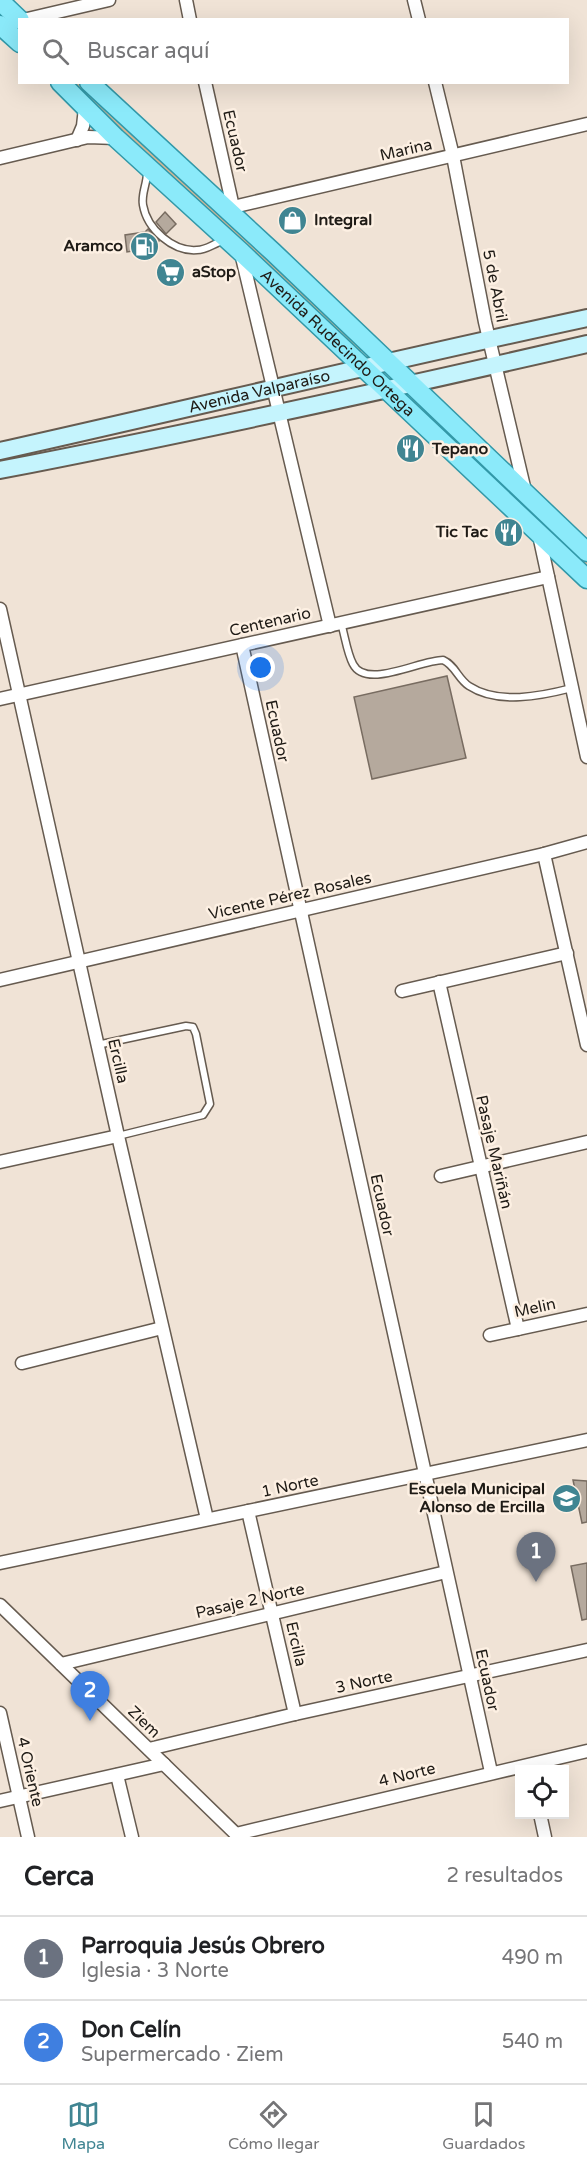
<!DOCTYPE html>
<html lang="es">
<head>
<meta charset="utf-8">
<style>
  body { margin:0; font-family:"Varela Round",sans-serif; background:#f6f6f6; color:#202124 }
  .controls { position:absolute; right:18px; bottom:18px; display:grid; overflow:hidden; border-radius:0px; box-shadow:0 6px 24px #0002 }
  .controls button { width:54px; height:54px; display:grid; place-items:center; padding:0; border:0; border-bottom:2px solid #e0e0e0; background:#fff; color:#202124; font:30px sans-serif }
  .you { position:absolute; left:261px; top:668px; width:21px; height:21px; margin:-15px; border:4px solid #fff; border-radius:50%; background:#1a73e8; box-shadow:0 0 0 9px #1a73e833 }
  .badge { display:grid; place-items:center; width:39px; height:39px; border-radius:50%; background:#408592; color:#fff; font-size:20px; font-weight:700 }
  .pin { position:absolute; translate:-50% -50px; filter:drop-shadow(0 2px 3px #0008) }
  .pin::after { content:''; position:absolute; top:32px; width:21px; height:18px; background:inherit; clip-path:polygon(0 0,100% 0,50% 100%) }
  .list { margin:0; padding:0; list-style:none }
  h2 { display:flex; justify-content:space-between; align-items:center; height:78px; margin:0; padding:0 24px; font-size:26px }
  h2 small { font-size:20px; font-weight:400; color:#757577 }
  .list li { display:grid; grid-template-columns:39px 1fr auto; gap:18px; align-items:center; box-sizing:border-box; height:84px; padding:0 24px; border-top:2px solid #e0e0e0 }
  .list b { display:block; font-size:22px; white-space:nowrap }
  .list p { margin:0; font-size:20px; white-space:nowrap; color:#757577 }
  .list em { font-size:20px; font-style:normal; color:#757577 }
  .icon { flex:none; width:33px; height:33px; fill:none; stroke:currentColor; stroke-width:2; stroke-linecap:round; stroke-linejoin:round }
  .map { position:relative; flex:none; width:587px; height:1837px; overflow:hidden }
  .search { position:absolute; background:#fff; box-shadow:0 6px 24px #0002; left:18px; right:18px; top:18px; height:66px; display:flex; align-items:center; gap:15px; box-sizing:border-box; padding:0 21px; border-radius:0px; color:#757577; font-size:22px }
  .sheet { height:246px; background:#fff }
  nav { display:flex; justify-content:space-around; align-items:center; box-sizing:border-box; height:84px; border-top:2px solid #e0e0e0; background:#fff; font-size:16px; color:#757577 }
  nav a { display:grid; justify-items:center; gap:3px }
  nav .on { color:#408592 }
  .map>svg:first-child { display:block }
</style>
</head>
<body>
<div class="map">
<svg width="587" height="1837" viewBox="0 0 587 1837">
  <rect width="100%" height="100%" fill="#f0e3d6"/>
  <!-- green -->
  <g fill="#d7b794">
    <path d="M 67,83 L 78,83 L 365,350 L 358,352 Z"/>
    <path d="M 417,397 L 587,562 L 587,570 L 411,399 Z"/>
  </g>
  <!-- building -->
  <g fill="#b5a99d" stroke="#786c61" stroke-width="1.5">
    <path d="M 165,212 L 176,224 L 166,234 L 156,222 Z"/>
    <path d="M 148,229 L 159,241 L 152,248 L 127,252 L 125,235 L 145,232 Z"/>
    <path d="M 447,676 L 466,758 L 372,779 L 354,697 Z"/>
    <path d="M 573,1480 L 587,1481 L 587,1522 L 582,1523 Z"/>
    <path d="M 587,1563 L 587,1619 L 582,1620 L 571,1566 Z"/>
  </g>
  <g fill="none" stroke-linecap="round" stroke-linejoin="round">
    <defs>
      <g id="lane">
        <path d="M 147,173 C 147,184 141,194 143,205 C 147,229 173,252 197,250 C 207,250 214,243 223,241"/>
        <path d="M 341,623 C 345,636 347,653 353,664 C 366,690 420,660 443,660 C 455,665 458,679 469,686 C 498,705 541,696 572,688"/>
        <path d="M 97,1045 L 186,1026 L 193,1027 L 196,1034 L 210,1104 L 203,1115 L 118,1136"/>
      </g>
      <g id="street">
        <path d="M 186,0 L 190,20"/>
        <path d="M 414,0 L 419,20"/>
        <path d="M 23,20 L 109,0"/>
        <path d="M 205,82 L 233,207"/>
        <path d="M 435,82 L 453,156 L 485,322 L 525,491"/>
        <path d="M 77,140 L 83,126 L 85,108"/>
        <path d="M 0,158 L 88,137 L 116,138"/>
        <path d="M 233,207 L 587,124"/>
        <path d="M 241,253 L 330,626"/>
        <path d="M 539,535 L 587,757"/>
        <path d="M 0,609 L 118,1136 L 207,1519"/>
        <path d="M 242,645 L 491,1772"/>
        <path d="M 0,699 L 548,577"/>
        <path d="M 544,854 L 587,1045"/>
        <path d="M 0,980 L 544,854 L 587,842"/>
        <path d="M 439,982 L 518,1329"/>
        <path d="M 402,991 L 567,953"/>
        <path d="M 0,1162 L 118,1136"/>
        <path d="M 441,1176 L 587,1142"/>
        <path d="M 490,1335 L 587,1314"/>
        <path d="M 22,1363 L 162,1328"/>
        <path d="M 248,1511 L 295,1714"/>
        <path d="M 0,1563 L 587,1440"/>
        <path d="M 0,1605 L 239,1837"/>
        <path d="M 61,1664 L 446,1572"/>
        <path d="M 0,1713 L 28,1837"/>
        <path d="M 149,1749 L 295,1714 L 587,1650"/>
        <path d="M 117,1775 L 132,1837"/>
        <path d="M 0,1801 L 164,1764"/>
        <path d="M 540,1814 L 545,1837"/>
        <path d="M 236,1834 L 587,1751"/>
      </g>
      <g id="secondary">
        <path id="s1" d="M 0,451 C 196,407 391,360 587,318"/>
        <path d="M 0,470 C 196,432 392,389 587,344"/>
      </g>
      <g id="primary">
        <path d="M 0,1 L 20,20"/>
        <path d="M 0,25 L 20,43"/>
        <path id="s2" d="M 60,82 L 116,138 L 241,252 L 587,579"/>
        <path d="M 89,82 L 273,252 L 587,552"/>
      </g>
    </defs>
    <!-- lane casing -->
    <use href="#lane" stroke="#665b50" stroke-width="9"/>
    <!-- street casing -->
    <use href="#street" stroke="#665b50" stroke-width="15"/>
    <!-- secondary casing -->
    <use href="#secondary" stroke="#665b50" stroke-width="20"/>
    <!-- primary casing -->
    <use href="#primary" stroke="#3298a8" stroke-width="21"/>
    <!-- lane -->
    <use href="#lane" stroke="#fff" stroke-width="6"/>
    <!-- street -->
    <use href="#street" stroke="#fff" stroke-width="12"/>
    <!-- secondary -->
    <use href="#secondary" stroke="#c5f4fd" stroke-width="16"/>
    <!-- primary -->
    <use href="#primary" stroke="#8beafa" stroke-width="18"/>
  </g>
  <!-- icons -->
  <defs>
    <symbol id="shop-disc" viewBox="-11 -11 22 22"><circle r="9.5" fill="#408592" stroke="#fdf0e3"/><path d="M-5-2.5h2.3a2.7 3.5 0 0 1 5.4 0H5L5.5 6h-11ZM-1.5-2.5h3a1.5 2.3 0 0 0-3 0Z" fill="#fff"/></symbol>
    <symbol id="fuel-disc" viewBox="-11 -11 22 22"><circle r="9.5" fill="#408592" stroke="#fdf0e3"/><path d="M-5.5-6h7V0h2V4h1.3V-2.5L3-4.5l.8-.8L6-3V5H2.5V1h-1V6h-7ZM-4.2-4.7v3.2H.2V-4.7Z" fill="#fff"/></symbol>
    <symbol id="supermarket-disc" viewBox="-11 -11 22 22"><circle r="9.5" fill="#408592" stroke="#fdf0e3"/><path d="M-6-5.5h2.5l.6 2H6L4.5 2H-2.5L-4.4-4H-6ZM-1.5 3.2a1.3 1.3 0 1 0 .1 0ZM3 3.2a1.3 1.3 0 1 0 .1 0Z" fill="#fff"/></symbol>
    <symbol id="restaurant-disc" viewBox="-11 -11 22 22"><circle r="9.5" fill="#408592" stroke="#fdf0e3"/><path d="M-5-6h1v4h1v-4h1v4h1v-4h1v5L-1.5 .5V6h-2V.5L-5-1ZM5-6V6H3V1.5H1.5Q1.5-4 5-6Z" fill="#fff"/></symbol>
    <symbol id="school-disc" viewBox="-11 -11 22 22"><circle r="9.5" fill="#408592" stroke="#fdf0e3"/><path d="M0-5L7-2L0 1L-7-2ZM-4 1L0 2.5L4 1V4Q0 6-4 4Z" fill="#fff"/></symbol>
  </defs>
  <g fill-rule="evenodd">
    <use href="#shop-disc" x="276" y="204" width="33" height="33"/>
    <use href="#fuel-disc" x="128" y="230" width="33" height="33"/>
    <use href="#supermarket-disc" x="154" y="256" width="33" height="33"/>
    <use href="#restaurant-disc" x="394" y="432" width="33" height="33"/>
    <use href="#restaurant-disc" x="492" y="516" width="33" height="33"/>
    <use href="#school-disc" x="550" y="1482" width="33" height="33"/>
  </g>
  <g text-anchor="middle" dominant-baseline="central" stroke-width="5" stroke-linejoin="round" paint-order="stroke">
    <!-- street labels -->
    <g font-size="16" fill="#1f1b16" stroke="#fdf0e3">
      <text transform="translate(235 141) rotate(77)">Ecuador</text>
      <text transform="translate(406 150) rotate(-13)">Marina</text>
      <text transform="translate(495 286) rotate(79)">5 de Abril</text>
      <text stroke="none"><textPath href="#s2" startOffset="381">Avenida Rudecindo Ortega</textPath></text>
      <text stroke="none"><textPath href="#s1" startOffset="266">Avenida Valparaíso</textPath></text>
      <text transform="translate(270 622) rotate(-13)">Centenario</text>
      <text transform="translate(277 731) rotate(78)">Ecuador</text>
      <text transform="translate(290 896) rotate(-13)">Vicente Pérez Rosales</text>
      <text transform="translate(118 1061) rotate(77)">Ercilla</text>
      <text transform="translate(494 1152) rotate(77)">Pasaje Mariñán</text>
      <text transform="translate(382 1205) rotate(78)">Ecuador</text>
      <text transform="translate(535 1308) rotate(-12)">Melin</text>
      <text transform="translate(290 1486) rotate(-12)">1 Norte</text>
      <text transform="translate(250 1601) rotate(-13)">Pasaje 2 Norte</text>
      <text transform="translate(296 1644) rotate(77)">Ercilla</text>
      <text transform="translate(487 1680) rotate(78)">Ecuador</text>
      <text transform="translate(364 1682) rotate(-12)">3 Norte</text>
      <text transform="translate(144 1722) rotate(44)">Ziem</text>
      <text transform="translate(30 1772) rotate(77)">4 Oriente</text>
      <text transform="translate(407 1775) rotate(-14)">4 Norte</text>
    </g>
    <!-- poi labels -->
    <g font-size="16" font-weight="bold" fill="#1f1b16" stroke="#fdf0e3" text-anchor="start">
      <text x="314" y="220">Integral</text>
      <text x="123" y="246" text-anchor="end">Aramco</text>
      <text x="192" y="272">aStop</text>
      <text x="432" y="449">Tepano</text>
      <text x="488" y="532" text-anchor="end">Tic Tac</text>
      <text x="545" y="1489" text-anchor="end">Escuela Municipal<tspan x="545" dy="18">Alonso de Ercilla</tspan></text>
    </g>
  </g>
</svg>
<div class="controls">
<button><svg class="icon" aria-label="locate" viewBox="0 0 24 24"><circle cx="12" cy="12" r="6"/><path d="M12 2v4M12 18v4M2 12h4M18 12h4"/></svg></button>
</div>
<div class="you"></div>
<div class="pin badge" style="left:536px;top:1582px;background:#6b7280">1</div>
<div class="pin badge" style="left:90px;top:1721px;background:#3f7fe0">2</div>
<div class="search"><svg class="icon" aria-label="search" viewBox="0 0 24 24"><circle cx="10" cy="10" r="6"/><path d="M15 15l6 6"/></svg>Buscar aquí</div>
</div>
<section class="sheet">
<h2>Cerca<small>2 resultados</small></h2>
<ul class="list">
<li><span class="badge" style="background:#6b7280">1</span><div><b>Parroquia Jesús Obrero</b><p>Iglesia · 3 Norte</p></div><em>490 m</em></li>
<li><span class="badge" style="background:#3f7fe0">2</span><div><b>Don Celín</b><p>Supermercado · Ziem</p></div><em>540 m</em></li>
</ul>
</section>
<nav>
<a class="on"><svg class="icon" aria-label="map" viewBox="0 0 24 24"><path d="M3 6l6-2 6 2 6-2v14l-6 2-6-2-6 2zM9 4v14M15 6v14"/></svg>Mapa</a>
<a><svg class="icon" aria-label="directions" viewBox="0 0 24 24"><path d="M12 3l9 9-9 9-9-9zM9 14v-3h6M13 9l2 2-2 2"/></svg>Cómo llegar</a>
<a><svg class="icon" aria-label="saved" viewBox="0 0 24 24"><path d="M7 4h10v16l-5-4-5 4z"/></svg>Guardados</a>
</nav>
</body>
</html>
